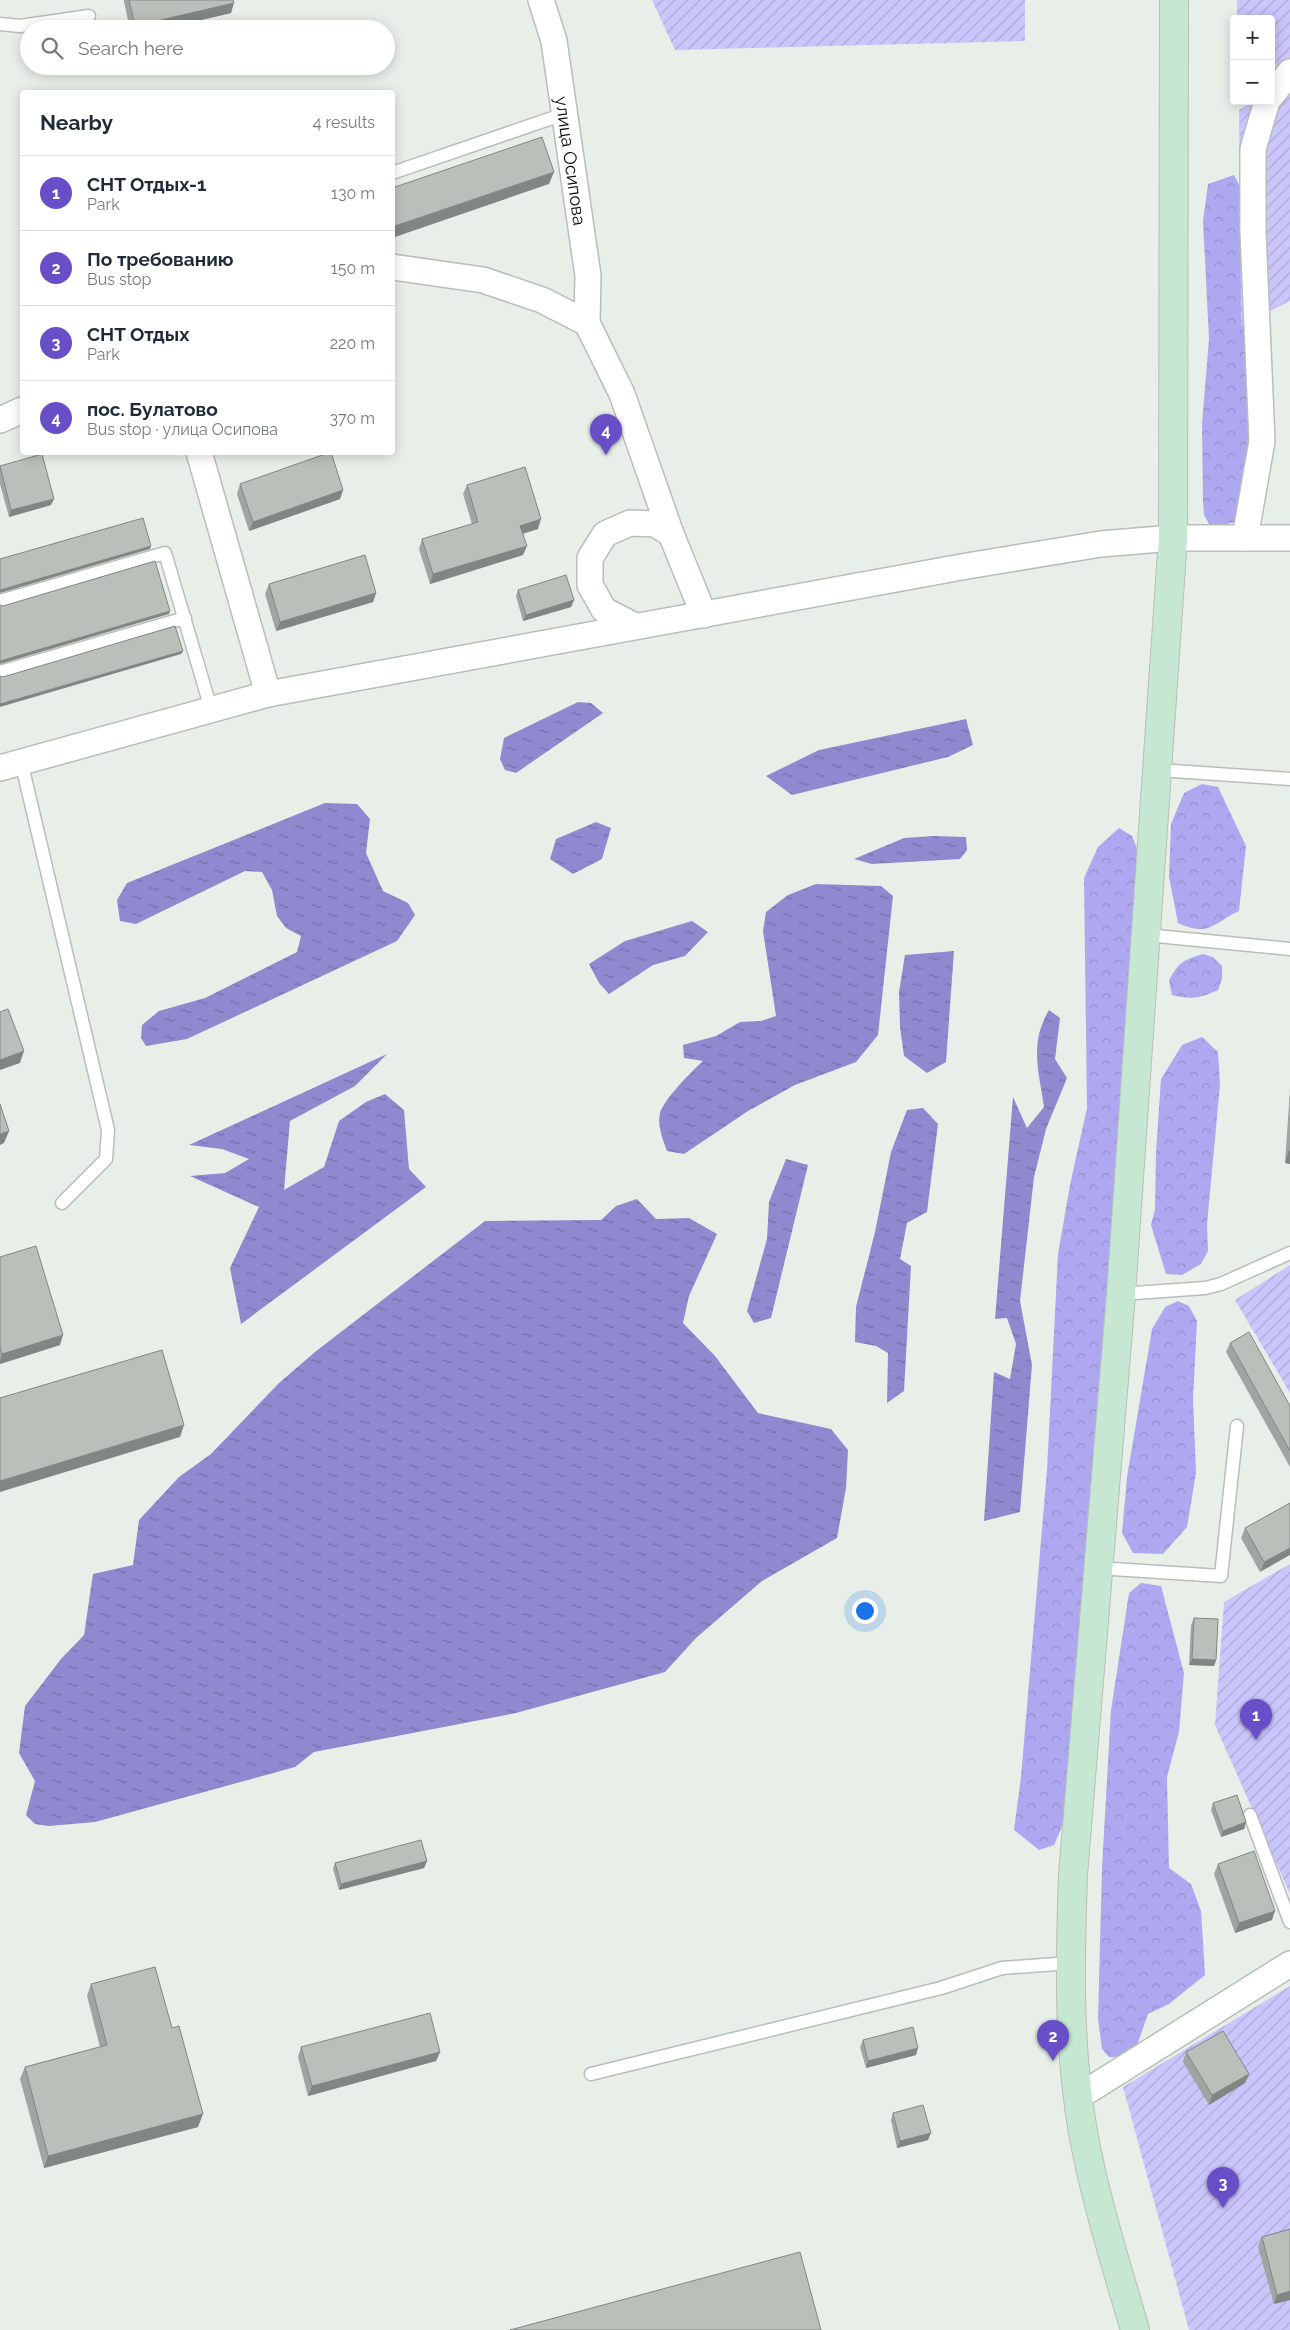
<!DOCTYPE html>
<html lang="en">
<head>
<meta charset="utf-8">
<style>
  body { margin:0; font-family:Raleway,sans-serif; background:#f2f2f3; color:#1f2937 }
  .controls { position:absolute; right:15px; top:15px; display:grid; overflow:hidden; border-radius:5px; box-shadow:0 2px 12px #0003 }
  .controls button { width:45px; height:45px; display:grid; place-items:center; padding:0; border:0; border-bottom:1px solid #e0e1e3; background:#fff; color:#1f2937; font:25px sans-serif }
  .you { position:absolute; left:864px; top:1610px; width:18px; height:18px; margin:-12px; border:4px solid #fff; border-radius:50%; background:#1a73e8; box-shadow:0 0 0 8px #1a73e833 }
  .badge { display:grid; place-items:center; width:32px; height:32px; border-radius:50%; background:#684fc8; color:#fff; font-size:16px; font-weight:700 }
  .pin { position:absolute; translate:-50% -41px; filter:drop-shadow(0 1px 2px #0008) }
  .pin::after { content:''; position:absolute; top:26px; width:18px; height:15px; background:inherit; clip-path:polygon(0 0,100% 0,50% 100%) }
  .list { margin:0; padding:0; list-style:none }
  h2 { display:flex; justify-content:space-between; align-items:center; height:65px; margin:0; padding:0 20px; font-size:21px }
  h2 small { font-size:16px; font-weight:400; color:#747a83 }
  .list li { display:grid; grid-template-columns:32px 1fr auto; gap:15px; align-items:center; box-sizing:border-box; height:75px; padding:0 20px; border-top:1px solid #e0e1e3 }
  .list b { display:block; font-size:19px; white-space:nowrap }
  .list p { margin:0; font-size:16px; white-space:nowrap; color:#747a83 }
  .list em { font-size:16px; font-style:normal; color:#747a83 }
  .icon { flex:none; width:28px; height:28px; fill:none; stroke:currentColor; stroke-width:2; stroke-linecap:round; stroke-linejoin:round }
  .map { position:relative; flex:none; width:1290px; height:2330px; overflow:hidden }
  .search { position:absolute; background:#fff; box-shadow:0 2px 12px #0003; left:20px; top:20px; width:375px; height:55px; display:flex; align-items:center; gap:12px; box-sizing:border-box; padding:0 18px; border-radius:28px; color:#747a83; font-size:19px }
  .panel { position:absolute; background:#fff; box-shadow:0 2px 12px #0003; left:20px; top:90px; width:375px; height:365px; border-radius:5px }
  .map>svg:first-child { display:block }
</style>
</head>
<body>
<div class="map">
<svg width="1290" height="2330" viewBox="0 0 1290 2330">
  <defs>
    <pattern id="forest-crowns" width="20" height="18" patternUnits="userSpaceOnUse" patternTransform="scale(1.25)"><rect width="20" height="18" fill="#aea8f1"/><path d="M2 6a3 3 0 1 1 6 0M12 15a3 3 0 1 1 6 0" fill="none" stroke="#948fcd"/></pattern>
    <pattern id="garden-furrows" width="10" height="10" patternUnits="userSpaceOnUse" patternTransform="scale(1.25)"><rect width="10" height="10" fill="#cac6fc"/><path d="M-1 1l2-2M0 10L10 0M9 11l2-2" fill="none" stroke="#aca9d7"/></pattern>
    <pattern id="water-ripples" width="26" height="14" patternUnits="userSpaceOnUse" patternTransform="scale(1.25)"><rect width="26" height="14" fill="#9089d0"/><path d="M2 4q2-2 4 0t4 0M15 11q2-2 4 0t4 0" fill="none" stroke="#746ea7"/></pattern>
  </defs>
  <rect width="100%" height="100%" fill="#e8efe9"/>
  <!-- forest -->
  <g fill="url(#forest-crowns)">
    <path d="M 1234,175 L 1245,196 L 1252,448 L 1240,521 L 1211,527 L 1204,515 L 1203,502 L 1202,423 L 1209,339 L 1203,221 L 1208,184 Z"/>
    <path d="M 1202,784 L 1218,787 L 1246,846 L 1239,911 C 1212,924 1209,937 1178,923 L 1169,877 L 1171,824 L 1184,793 Z"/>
    <path d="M 1119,828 L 1132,836 L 1142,861 L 1124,1126 L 1066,1817 L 1054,1845 L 1039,1850 L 1014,1830 L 1021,1777 L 1047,1470 L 1058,1254 L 1070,1185 L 1087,1108 L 1084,878 L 1098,847 Z"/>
    <path d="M 1203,954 L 1213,957 L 1222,966 L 1222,979 L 1218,990 C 1201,998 1191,1000 1172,995 L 1169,980 C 1180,961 1182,961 1203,954 Z"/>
    <path d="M 1202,1037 L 1218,1052 L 1220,1085 L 1207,1224 L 1208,1251 L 1201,1264 L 1182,1275 L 1166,1274 L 1151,1225 L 1155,1209 L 1156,1152 L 1161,1079 L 1182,1045 Z"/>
    <path d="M 1178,1301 L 1189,1306 L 1197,1321 L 1193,1399 L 1196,1473 L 1187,1527 L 1163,1554 L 1133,1553 L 1122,1533 L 1127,1477 L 1152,1329 L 1165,1307 Z"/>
    <path d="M 1141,1583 L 1161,1586 L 1184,1673 L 1179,1732 L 1167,1777 L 1169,1868 L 1191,1884 L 1201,1911 L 1205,1975 L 1169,2004 L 1148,2014 L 1135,2051 L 1124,2057 L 1109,2057 L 1102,2049 L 1098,2019 L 1102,1867 L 1111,1710 L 1129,1593 Z"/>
  </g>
  <!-- garden -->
  <g fill="url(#garden-furrows)">
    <path d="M 652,0 L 1025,0 L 1025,41 L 675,50 Z"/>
    <path d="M 1237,0 L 1290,0 L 1290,59 L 1271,69 L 1271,19 L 1237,19 Z"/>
    <path d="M 1290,80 L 1290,301 L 1241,326 L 1239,110 Z"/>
    <path d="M 1290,1265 L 1290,1393 L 1235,1300 Z"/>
    <path d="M 1290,1564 L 1290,1894 L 1215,1725 L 1224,1602 Z"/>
    <path d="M 1290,1986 L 1290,2330 L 1189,2330 L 1123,2087 Z"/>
  </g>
  <!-- water -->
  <g fill="url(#water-ripples)">
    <path d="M 578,702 L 591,703 L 603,713 L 516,773 L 505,770 L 500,759 L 504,738 Z"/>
    <path d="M 966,719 L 973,745 L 948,757 L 792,795 L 766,776 L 819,750 Z"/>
    <path d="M 325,803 L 357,804 L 370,819 L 366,853 L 383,891 L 408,903 L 415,915 L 397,941 L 187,1039 L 146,1046 L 141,1038 L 142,1025 L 159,1011 L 205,998 L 297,952 L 301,936 L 286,928 L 277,916 L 272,890 L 262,872 L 245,871 L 136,924 L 120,921 L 117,900 L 127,883 Z"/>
    <path d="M 596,822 L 611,828 L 602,859 L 573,874 L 550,859 L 556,839 Z"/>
    <path d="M 933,836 L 966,837 L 967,850 L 960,859 L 872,864 L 854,859 L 904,838 Z"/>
    <path d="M 816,884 L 881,886 L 893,896 L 878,1035 L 856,1062 L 795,1085 L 748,1111 L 684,1154 L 667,1151 C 663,1140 657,1125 660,1113 C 665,1098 691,1072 703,1061 L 684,1058 L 683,1045 L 716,1036 L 740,1022 L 761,1021 L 776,1016 L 763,931 L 766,912 L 788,895 Z"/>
    <path d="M 692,921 L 708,932 L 685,956 L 653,965 L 609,994 L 599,983 L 589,964 L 625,941 Z"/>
    <path d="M 954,951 L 946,1062 L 927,1073 L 904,1056 L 900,1027 L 899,992 L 905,955 Z"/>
    <path d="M 1049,1010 L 1060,1018 L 1055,1059 L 1067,1078 L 1046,1129 L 1034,1177 L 1020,1301 L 1032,1365 L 1020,1512 L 984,1521 L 994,1372 L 1010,1379 L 1016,1344 L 1007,1318 L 995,1319 L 1013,1097 L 1027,1128 L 1044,1107 C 1039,1071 1029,1044 1049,1010 Z"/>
    <path d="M 387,1054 L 355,1086 L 290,1121 L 284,1190 L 324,1167 L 339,1121 L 366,1102 L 385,1094 L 404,1110 L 409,1169 L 426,1187 L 241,1324 L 230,1268 L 259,1207 L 190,1176 L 225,1173 L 249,1159 L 222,1149 L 189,1145 Z"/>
    <path d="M 923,1108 L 938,1124 L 927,1212 L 907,1223 L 900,1259 L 911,1266 L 904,1391 L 887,1403 L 888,1353 L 876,1346 L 855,1342 L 856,1307 L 875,1232 L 891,1152 L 907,1110 Z"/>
    <path d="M 786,1159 L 808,1165 L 771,1318 L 754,1323 L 747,1311 L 767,1239 L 769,1202 Z"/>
    <path d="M 637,1199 L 656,1219 L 689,1218 L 717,1234 L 689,1296 L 683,1323 L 715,1356 L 758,1413 L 831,1429 L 848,1450 L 846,1488 L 837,1538 L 762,1581 L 696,1638 L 665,1672 L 516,1713 L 314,1752 L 295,1767 L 95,1822 L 49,1826 L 35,1824 L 26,1815 L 35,1781 L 19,1753 L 25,1706 L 61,1659 L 84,1635 L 93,1574 L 133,1565 L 139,1520 L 179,1477 L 211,1454 L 279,1383 L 315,1352 L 485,1221 L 601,1220 L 616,1206 Z"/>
  </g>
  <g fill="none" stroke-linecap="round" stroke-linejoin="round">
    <defs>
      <g id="lane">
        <path d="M 0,24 L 20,26 L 89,16"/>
        <path d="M 392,173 L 564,114"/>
        <path d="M 0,601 L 165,553 L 211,709"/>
        <path d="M 0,672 L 185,618"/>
        <path d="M 21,761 L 108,1130 L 106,1159 L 62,1203"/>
        <path d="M 1158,770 L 1290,779"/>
        <path d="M 1146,935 L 1290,949"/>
        <path d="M 1121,1294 L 1205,1288 L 1221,1284 L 1290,1253"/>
        <path d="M 1097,1568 L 1221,1576 L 1237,1426"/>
        <path d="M 1250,1815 L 1290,1922"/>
        <path d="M 591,2074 L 941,1988 L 1002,1968 L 1070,1963"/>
      </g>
      <g id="street">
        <path id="s1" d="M 541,0 L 554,41 L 588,276 L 587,323 L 622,394 L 671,534 L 704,615"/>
        <path d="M 1271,96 L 1290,72"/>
        <path d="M 392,267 L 483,280 L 542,300 L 587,323"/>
        <path d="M 0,420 L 22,410"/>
        <path d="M 199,452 L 268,694"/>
        <path d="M 1245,538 L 1262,441 L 1253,232 L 1253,149 L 1267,101"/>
        <path d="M 635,626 L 604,610 L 590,585 L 590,558 L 605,534 L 630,523 L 655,524 L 671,534"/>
        <path d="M 0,768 L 268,694 L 967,566 L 1101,544 L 1173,538 L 1290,538"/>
        <path d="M 1078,2097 L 1290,1964"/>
      </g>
      <path id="secondary" d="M 1135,2330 C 1116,2264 1095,2199 1083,2132 C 1068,2047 1070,1961 1073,1875 L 1121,1294 L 1173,538 L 1174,0"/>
    </defs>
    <!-- lane casing -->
    <use href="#lane" stroke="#b8beb9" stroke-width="15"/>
    <!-- street casing -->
    <use href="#street" stroke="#b8beb9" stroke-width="28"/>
    <!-- secondary casing -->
    <use href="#secondary" stroke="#b8beb9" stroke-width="30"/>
    <!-- lane -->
    <use href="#lane" stroke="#fff" stroke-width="12"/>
    <!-- street -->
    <use href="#street" stroke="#fff" stroke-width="25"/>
    <!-- secondary -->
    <use href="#secondary" stroke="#c6e8d2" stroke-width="28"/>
  </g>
  <!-- wall -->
  <g fill="#9fa5a0">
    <path d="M 124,0 L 233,0 L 231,13 L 163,29 L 130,29 L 124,2 Z"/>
    <path d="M 0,466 L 51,505 L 9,517 L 0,484 Z"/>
    <path d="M 240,484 L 343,490 L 340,499 L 249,531 L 237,494 Z"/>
    <path d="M 467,485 L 538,529 L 523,534 L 523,555 L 430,584 L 419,549 L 422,539 L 472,524 L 463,494 Z"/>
    <path d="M 269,584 L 376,593 L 373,602 L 276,631 L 265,594 Z"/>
    <path d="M 518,590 L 574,600 L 571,607 L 523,621 L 516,596 Z"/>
    <path d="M 1290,1089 L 1290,1164 L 1285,1163 Z"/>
    <path d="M 0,1257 L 60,1345 L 0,1364 Z"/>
    <path d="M 1230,1343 L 1290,1406 L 1290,1467 L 1226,1352 Z"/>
    <path d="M 1290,1503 L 1260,1572 L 1241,1538 L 1245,1528 Z"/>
    <path d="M 1194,1618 L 1216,1660 L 1214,1666 L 1189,1665 L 1191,1625 Z"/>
    <path d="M 1213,1803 L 1246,1822 L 1244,1829 L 1221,1837 L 1211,1810 Z"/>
    <path d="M 427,1861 L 424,1868 L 339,1890 L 333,1869 L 335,1863 Z"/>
    <path d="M 1218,1864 L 1272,1920 L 1235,1933 L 1214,1874 Z"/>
    <path d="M 91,1984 L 198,2127 L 44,2168 L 20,2079 L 25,2067 L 100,2047 L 87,1996 Z"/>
    <path d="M 863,2040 L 916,2055 L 866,2068 L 860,2047 Z"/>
    <path d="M 301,2047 L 440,2052 L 436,2061 L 308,2096 L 298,2057 Z"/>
    <path d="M 1186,2052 L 1249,2074 L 1245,2083 L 1209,2105 L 1183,2062 Z"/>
    <path d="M 893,2113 L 928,2140 L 897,2148 L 891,2120 Z"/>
    <path d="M 1290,2229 L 1290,2300 L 1274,2304 L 1258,2247 L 1262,2237 Z"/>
  </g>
  <!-- shaded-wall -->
  <g fill="#828682">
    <path d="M 234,3 L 231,13 L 163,29 L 134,29 L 135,26 Z"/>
    <path d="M 554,172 L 549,184 L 392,238 L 392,227 Z"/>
    <path d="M 343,490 L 340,499 L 249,531 L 253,522 Z"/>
    <path d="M 54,499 L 51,505 L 9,517 L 11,510 Z"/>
    <path d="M 541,519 L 538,529 L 517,535 L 520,526 Z"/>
    <path d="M 151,546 L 150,549 L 0,593 L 0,590 Z"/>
    <path d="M 527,546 L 523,555 L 430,584 L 433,574 Z"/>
    <path d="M 376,593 L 373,602 L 276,631 L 280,622 Z"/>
    <path d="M 574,600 L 571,607 L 523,621 L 526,615 Z"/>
    <path d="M 170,611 L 169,614 L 0,664 L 0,661 Z"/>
    <path d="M 183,651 L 181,654 L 0,707 L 0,704 Z"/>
    <path d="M 24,1051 L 20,1063 L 0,1070 L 0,1060 Z"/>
    <path d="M 9,1131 L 4,1143 L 0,1145 L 0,1134 Z"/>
    <path d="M 1289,1150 L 1290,1151 L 1290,1164 L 1285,1163 Z"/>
    <path d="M 63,1335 L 60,1345 L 0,1364 L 0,1361 L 2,1354 Z"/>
    <path d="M 184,1425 L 180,1437 L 0,1492 L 0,1481 Z"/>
    <path d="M 1290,1548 L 1290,1555 L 1260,1572 L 1264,1562 Z"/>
    <path d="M 1192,1659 L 1216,1660 L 1214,1666 L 1189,1665 Z"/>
    <path d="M 1246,1822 L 1244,1829 L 1221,1837 L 1223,1831 Z"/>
    <path d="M 427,1861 L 424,1868 L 339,1890 L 341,1884 Z"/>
    <path d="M 1275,1911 L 1272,1920 L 1235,1933 L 1239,1923 Z"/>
    <path d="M 918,2048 L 916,2055 L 866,2068 L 868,2061 Z"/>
    <path d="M 440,2052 L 436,2061 L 308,2096 L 312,2086 Z"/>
    <path d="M 1249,2074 L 1245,2083 L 1209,2105 L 1212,2095 Z"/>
    <path d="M 203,2114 L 198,2127 L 44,2168 L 48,2156 Z"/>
    <path d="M 931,2133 L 928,2140 L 897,2148 L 900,2141 Z"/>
    <path d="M 1290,2291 L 1290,2300 L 1274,2304 L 1277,2295 Z"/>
  </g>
  <!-- building -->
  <g fill="#b9c0ba" stroke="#828682">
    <path d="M 129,0 L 233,0 L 234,3 L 135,26 Z"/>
    <path d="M 542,137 L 554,172 L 392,227 L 392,188 Z"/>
    <path d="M 331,452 L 343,490 L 253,522 L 240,484 Z"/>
    <path d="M 42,454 L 54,499 L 11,510 L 0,466 Z"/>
    <path d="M 525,467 L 541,519 L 520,526 L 527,546 L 433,574 L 422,539 L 478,522 L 467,485 Z"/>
    <path d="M 143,518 L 151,546 L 0,590 L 0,559 Z"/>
    <path d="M 365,555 L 376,593 L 280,622 L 269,584 Z"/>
    <path d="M 155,561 L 170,611 L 0,661 L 0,605 L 3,606 Z"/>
    <path d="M 566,575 L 574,600 L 526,615 L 518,590 Z"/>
    <path d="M 175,626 L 183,651 L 0,704 L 0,676 L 3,677 Z"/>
    <path d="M 8,1009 L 24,1051 L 0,1060 L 0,1012 Z"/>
    <path d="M 0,1104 L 9,1131 L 0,1134 Z"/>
    <path d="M 36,1246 L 63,1335 L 2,1354 L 0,1347 L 0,1257 Z"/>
    <path d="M 1249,1332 L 1290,1406 L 1290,1451 L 1230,1343 Z"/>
    <path d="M 162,1350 L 184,1425 L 0,1481 L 0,1398 Z"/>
    <path d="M 1290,1503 L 1290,1548 L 1264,1562 L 1245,1528 Z"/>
    <path d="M 1194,1618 L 1218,1619 L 1216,1660 L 1192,1659 Z"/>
    <path d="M 1237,1795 L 1246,1822 L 1223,1831 L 1213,1803 Z"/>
    <path d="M 421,1840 L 427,1861 L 341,1884 L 335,1863 Z"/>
    <path d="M 1254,1851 L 1275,1911 L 1239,1923 L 1218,1864 Z"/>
    <path d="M 155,1967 L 172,2028 L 179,2026 L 203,2114 L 48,2156 L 25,2067 L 107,2045 L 91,1984 Z"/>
    <path d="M 430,2013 L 440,2052 L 312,2086 L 301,2047 Z"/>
    <path d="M 913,2027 L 918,2048 L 868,2061 L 863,2040 Z"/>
    <path d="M 1223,2031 L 1249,2074 L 1212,2095 L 1186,2052 Z"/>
    <path d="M 923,2105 L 931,2133 L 900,2141 L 893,2113 Z"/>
    <path d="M 1290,2229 L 1290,2291 L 1277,2295 L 1262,2237 Z"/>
    <path d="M 800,2252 L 821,2330 L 510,2330 Z"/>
  </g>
  <g text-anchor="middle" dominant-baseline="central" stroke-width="4" stroke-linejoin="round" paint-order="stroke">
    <!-- street labels -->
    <g font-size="18" fill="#0a0c0a" stroke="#e8efe9">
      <text stroke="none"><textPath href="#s1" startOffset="164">улица Осипова</textPath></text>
    </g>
  </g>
</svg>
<div class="controls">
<button>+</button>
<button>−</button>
</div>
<div class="you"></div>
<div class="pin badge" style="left:1256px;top:1740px">1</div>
<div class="pin badge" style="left:1053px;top:2061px">2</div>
<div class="pin badge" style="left:1223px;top:2208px">3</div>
<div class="pin badge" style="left:606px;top:455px">4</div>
<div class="search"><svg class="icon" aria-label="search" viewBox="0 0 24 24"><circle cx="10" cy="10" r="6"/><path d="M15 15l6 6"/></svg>Search here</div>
<section class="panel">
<h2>Nearby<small>4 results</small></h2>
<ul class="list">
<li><span class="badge">1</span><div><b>СНТ Отдых-1</b><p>Park</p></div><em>130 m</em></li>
<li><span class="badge">2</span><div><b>По требованию</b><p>Bus stop</p></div><em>150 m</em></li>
<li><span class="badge">3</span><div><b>СНТ Отдых</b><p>Park</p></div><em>220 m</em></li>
<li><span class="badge">4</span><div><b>пос. Булатово</b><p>Bus stop · улица Осипова</p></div><em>370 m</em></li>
</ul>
</section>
</div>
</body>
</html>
